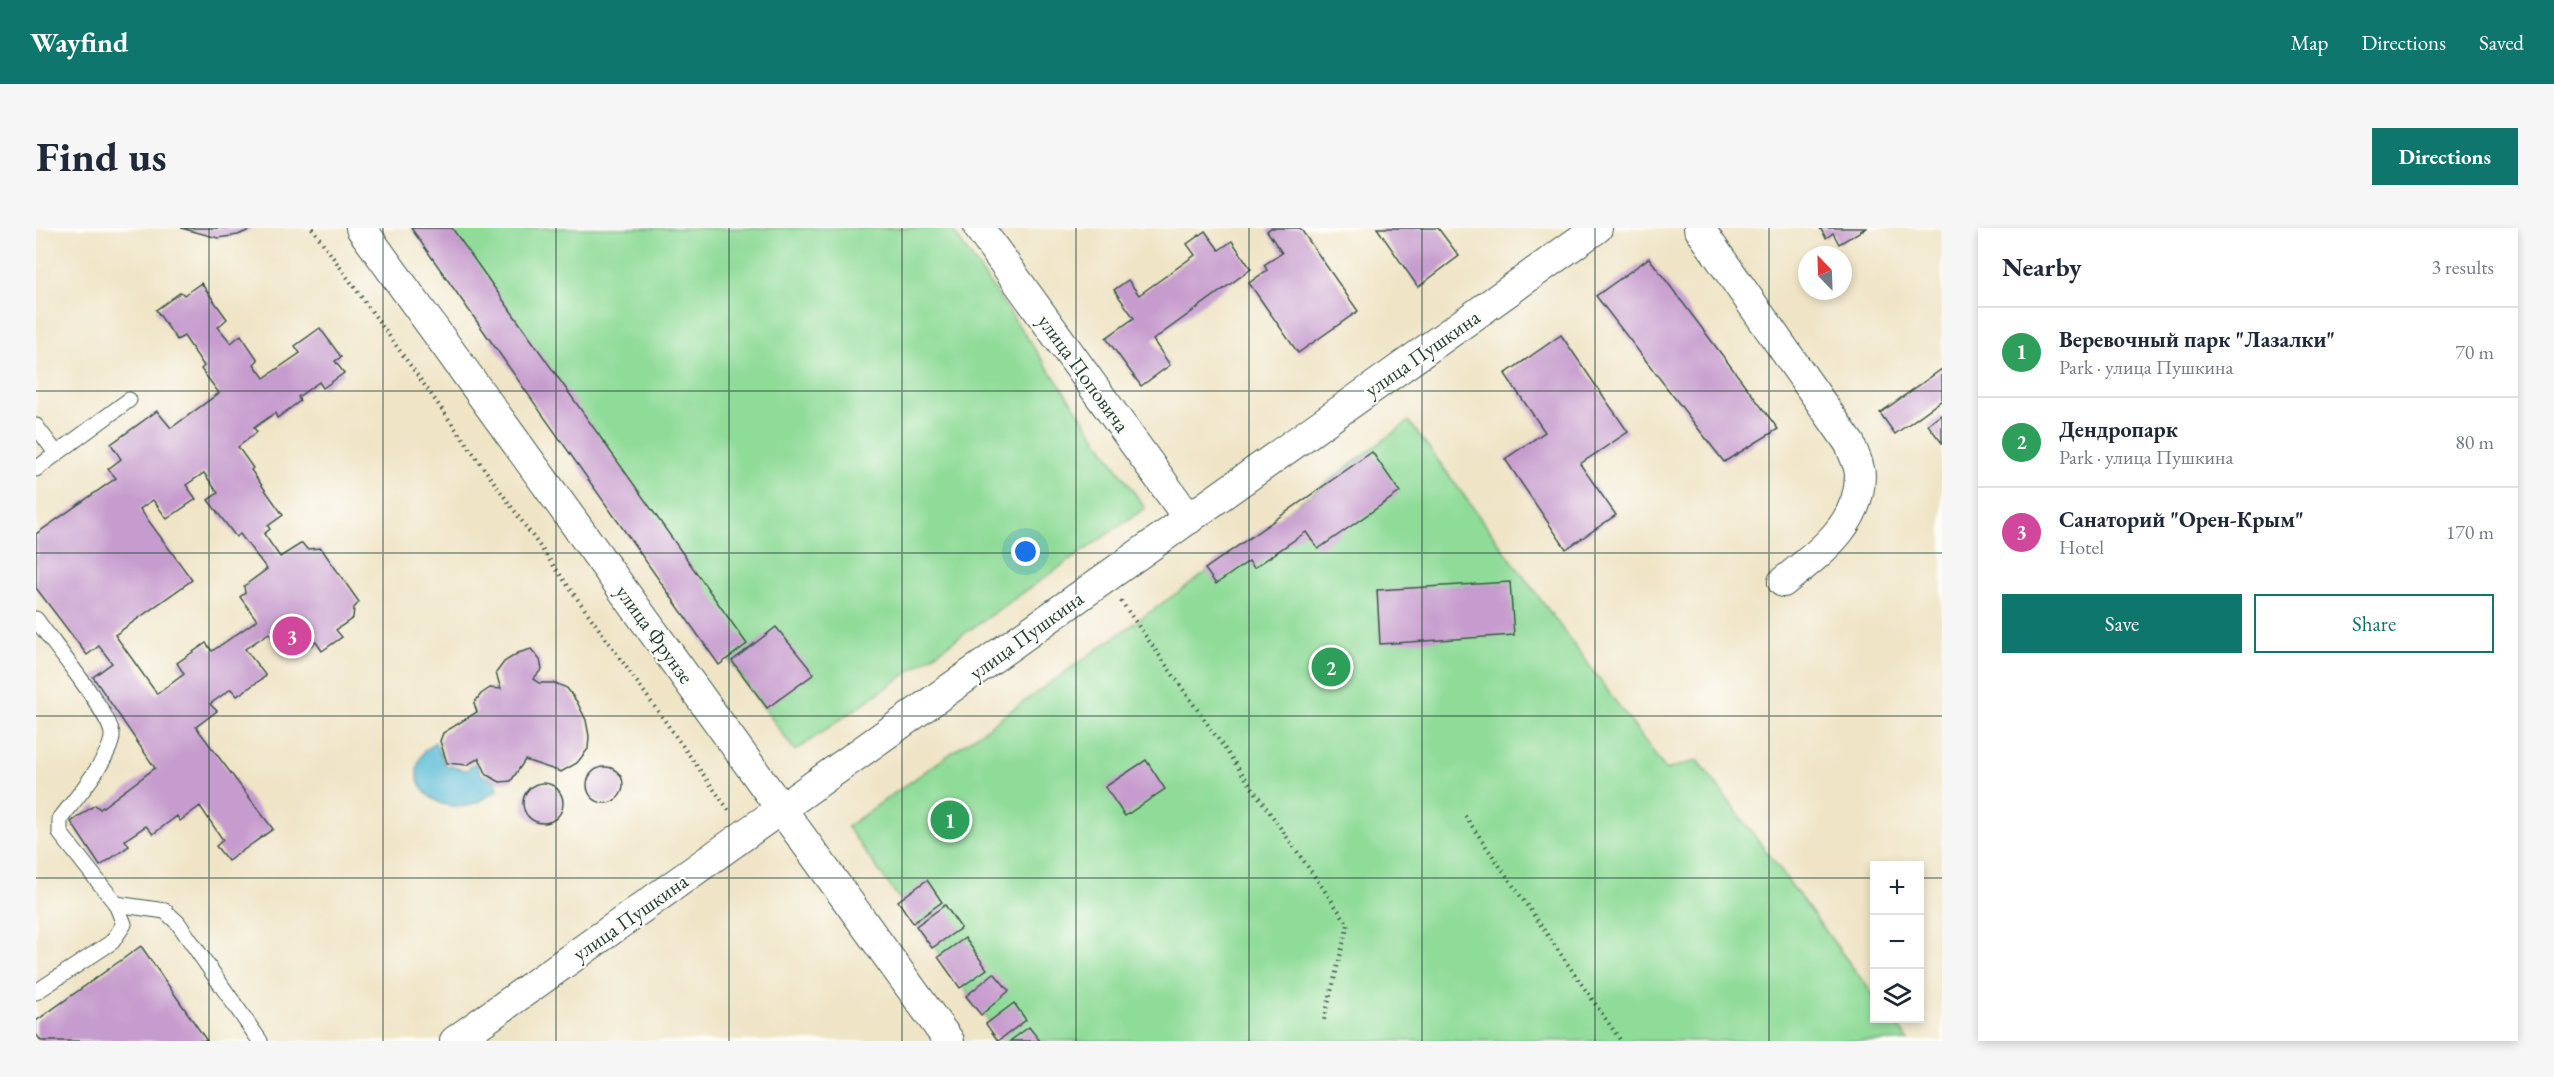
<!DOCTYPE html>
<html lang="en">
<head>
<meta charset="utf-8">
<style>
  body { margin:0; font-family:"EB Garamond",serif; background:#f6f6f7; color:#1f2937 }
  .controls { position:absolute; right:18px; bottom:18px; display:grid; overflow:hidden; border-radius:0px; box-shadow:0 3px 9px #0003 }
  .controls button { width:54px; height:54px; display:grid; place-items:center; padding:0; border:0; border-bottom:2px solid #e0e1e3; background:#fff; color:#1f2937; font:30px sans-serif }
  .compass { position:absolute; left:1762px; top:18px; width:54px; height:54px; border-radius:50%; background:#fff; box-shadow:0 3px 9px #0003; rotate:337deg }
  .you { position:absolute; left:990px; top:324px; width:21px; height:21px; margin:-15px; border:4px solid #fff; border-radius:50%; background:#1a73e8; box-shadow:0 0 0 9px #1a73e833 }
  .badge { display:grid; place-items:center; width:39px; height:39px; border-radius:50%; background:#0f766e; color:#fff; font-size:20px; font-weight:700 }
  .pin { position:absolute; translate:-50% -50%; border:3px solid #fff; box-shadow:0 2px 6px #0006 }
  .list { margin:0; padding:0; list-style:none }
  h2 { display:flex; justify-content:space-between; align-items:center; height:78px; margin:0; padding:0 24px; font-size:26px }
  h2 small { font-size:20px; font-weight:400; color:#747a83 }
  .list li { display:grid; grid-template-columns:39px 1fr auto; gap:18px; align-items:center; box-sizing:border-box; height:90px; padding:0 24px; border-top:2px solid #e0e1e3 }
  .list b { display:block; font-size:22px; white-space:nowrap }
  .list p { margin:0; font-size:20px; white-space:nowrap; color:#747a83 }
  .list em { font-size:20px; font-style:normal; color:#747a83 }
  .actions { display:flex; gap:12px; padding:18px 24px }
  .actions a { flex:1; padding:14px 0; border:2px solid #0f766e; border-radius:0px; text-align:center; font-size:21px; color:#0f766e }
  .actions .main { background:#0f766e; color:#fff }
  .icon { flex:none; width:33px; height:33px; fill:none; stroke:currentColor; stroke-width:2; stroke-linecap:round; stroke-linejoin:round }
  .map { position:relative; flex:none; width:1906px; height:813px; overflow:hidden; border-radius:0px }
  header { display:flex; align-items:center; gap:36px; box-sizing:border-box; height:84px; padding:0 30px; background:#0f766e; color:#fff }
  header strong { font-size:28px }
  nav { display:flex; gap:33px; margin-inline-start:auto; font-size:21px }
  .intro { display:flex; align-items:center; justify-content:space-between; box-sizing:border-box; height:144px; padding:0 36px }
  h1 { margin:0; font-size:42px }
  .button { padding:15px 27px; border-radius:0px; background:#0f766e; color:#fff; font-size:21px; font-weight:700 }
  main { display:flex; gap:36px; padding:0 36px }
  aside { flex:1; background:#fff; border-radius:0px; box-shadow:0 3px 9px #0003 }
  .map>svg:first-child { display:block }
</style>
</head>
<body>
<header>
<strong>Wayfind</strong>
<nav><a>Map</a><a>Directions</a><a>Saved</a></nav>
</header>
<div class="intro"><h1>Find us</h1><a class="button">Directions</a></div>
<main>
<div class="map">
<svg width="1906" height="813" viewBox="0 0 1906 813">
  <rect width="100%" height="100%" fill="#fdfcf7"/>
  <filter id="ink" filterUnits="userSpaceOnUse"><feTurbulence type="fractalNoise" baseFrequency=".0167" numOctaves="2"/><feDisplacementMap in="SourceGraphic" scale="12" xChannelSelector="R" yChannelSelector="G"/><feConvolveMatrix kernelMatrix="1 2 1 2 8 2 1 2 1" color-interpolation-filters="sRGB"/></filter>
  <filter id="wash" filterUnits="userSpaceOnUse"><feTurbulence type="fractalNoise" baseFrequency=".008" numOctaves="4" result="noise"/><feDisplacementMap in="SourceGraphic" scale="24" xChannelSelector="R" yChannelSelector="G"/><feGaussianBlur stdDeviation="1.35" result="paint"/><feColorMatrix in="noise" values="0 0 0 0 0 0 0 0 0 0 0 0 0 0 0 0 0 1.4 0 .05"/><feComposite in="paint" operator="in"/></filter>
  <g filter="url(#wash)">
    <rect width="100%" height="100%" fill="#efe4c6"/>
    <!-- green -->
    <g fill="#8fdb98" stroke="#578c66" stroke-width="1.5">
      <path d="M 381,0 L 915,0 L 1109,280 L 759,523 Z"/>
      <path d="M 1373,193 L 1630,542 L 1662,532 L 1838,768 L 1838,790 L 1856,791 L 1873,813 L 967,813 L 811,599 L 1169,345 Z"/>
    </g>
    <!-- water -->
    <path fill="#58bbd6" stroke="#3c7c85" stroke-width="1.5" d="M 399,514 L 409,537 L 430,542 L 441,534 L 444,546 L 460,553 L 462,562 C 452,568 440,577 429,578 C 400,583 369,556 386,527 C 388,522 395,518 399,514 Z"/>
    <g id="blocks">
      <!-- building -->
      <g fill="#c69bcd" fill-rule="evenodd">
        <path d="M 145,0 L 218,0 L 202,7 L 182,10 Z"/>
        <path d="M 375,0 L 416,0 L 711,416 L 683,437 Z"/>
        <path d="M 1235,0 L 1264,0 L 1322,83 L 1262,125 L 1213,55 L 1231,42 L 1228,37 L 1246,25 L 1231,3 Z"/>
        <path d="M 1341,0 L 1402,0 L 1423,28 L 1382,59 Z"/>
        <path d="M 1784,0 L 1830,0 L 1803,16 L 1797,5 L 1790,10 Z"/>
        <path d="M 1169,3 L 1183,22 L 1196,13 L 1215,41 L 1117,112 L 1134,137 L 1105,158 L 1070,110 L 1098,90 L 1078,62 L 1092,52 L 1103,67 L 1159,27 L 1151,16 Z"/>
        <path d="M 1613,30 L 1742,201 L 1688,234 L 1560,68 Z"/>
        <path d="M 165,55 L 191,91 L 182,99 L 195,115 L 205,107 L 222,132 L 218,136 L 228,150 L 264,125 L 259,118 L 284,100 L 305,129 L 299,133 L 308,145 L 287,160 L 283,154 L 262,169 L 264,173 L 241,190 L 239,185 L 218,200 L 221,204 L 202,219 L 217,240 L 215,242 L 247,287 L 232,298 L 234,301 L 228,306 L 244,329 L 266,315 L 271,321 L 285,320 L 323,374 L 318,380 L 317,390 L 300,402 L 306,409 L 286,423 L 280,414 L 262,427 L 256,425 L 248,428 L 233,405 L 209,421 L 230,448 L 201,468 L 195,461 L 174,476 L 181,483 L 160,499 L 237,601 L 192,633 L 180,618 L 187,612 L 164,578 L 144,593 L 141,588 L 117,606 L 110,598 L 89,612 L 93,618 L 64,638 L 35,594 L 59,577 L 64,581 L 119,540 L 57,449 L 76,435 L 63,418 L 51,427 L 0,360 L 0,306 L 80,250 L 72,241 L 85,231 L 75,216 L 121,183 L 135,200 L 183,165 L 165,141 L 168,138 L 148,108 L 141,112 L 120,82 L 145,64 L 148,67 ZM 168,245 L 182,265 L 172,272 L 200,309 L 204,306 L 231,341 L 208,358 L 209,365 L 204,369 L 221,392 L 176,423 L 170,415 L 141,435 L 148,446 L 121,466 L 79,407 L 156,352 L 104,281 L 117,272 L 131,291 L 160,271 L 150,257 Z"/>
        <path d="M 1525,107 L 1592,204 L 1544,236 L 1580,287 L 1530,321 L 1469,231 L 1509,204 L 1469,146 Z"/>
        <path d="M 1906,141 L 1906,172 L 1859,206 L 1844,185 Z"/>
        <path d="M 1906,186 L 1906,215 L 1892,197 Z"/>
        <path d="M 1336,224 L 1364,264 L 1282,321 L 1270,304 L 1218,340 L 1213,333 L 1180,356 L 1169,341 Z"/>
        <path d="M 1474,354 L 1478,407 L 1344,416 L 1341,362 Z"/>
        <path d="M 740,399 L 778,446 L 731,480 L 696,433 Z"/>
        <path d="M 495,421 L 504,432 L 506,441 L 497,451 L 503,455 L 519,455 L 531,460 L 541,474 L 550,492 L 553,508 L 552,521 L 541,535 L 525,544 L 489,532 L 475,553 L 464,554 L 451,547 L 443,530 L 431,537 L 411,535 L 404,513 L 407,505 L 441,484 L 438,475 L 445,466 L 454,460 L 465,461 L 460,445 L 468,434 L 482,425 Z"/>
        <path d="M 1110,532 L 1129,561 L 1089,588 L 1069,559 Z"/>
        <circle cx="569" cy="557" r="18"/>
        <circle cx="507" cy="575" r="20"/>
        <path d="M 891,652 L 906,674 L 877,695 L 862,673 Z"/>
        <path d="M 909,677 L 925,700 L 896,720 L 880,698 Z"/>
        <path d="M 929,710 L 951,741 L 924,760 L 902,729 Z"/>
        <path d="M 105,718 L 171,813 L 5,813 L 0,806 L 0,793 Z"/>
        <path d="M 958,745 L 973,763 L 945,787 L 930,768 Z"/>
        <path d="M 978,775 L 990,792 L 962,813 L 950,796 Z"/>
        <path d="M 993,799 L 1004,813 L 974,813 Z"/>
      </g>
    </g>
  </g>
  <g filter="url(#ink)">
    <use href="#blocks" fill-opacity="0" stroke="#3e564a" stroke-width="1.5"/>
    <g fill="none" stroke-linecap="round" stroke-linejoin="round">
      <defs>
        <g id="lane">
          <path d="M 0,198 L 20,225"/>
          <path d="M 0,241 L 93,172"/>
          <path d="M 0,391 C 15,413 74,485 76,506 C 78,526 37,574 24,591 L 24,605 L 80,676 L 129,683 L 142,695 L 224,813"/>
          <path d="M 0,764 L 76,714 L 88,696 L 80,676"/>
        </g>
        <g id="street">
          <path d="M 325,0 L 913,813"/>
          <path d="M 943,0 L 1153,291"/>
          <path d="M 1663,0 L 1814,216 C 1817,225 1824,238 1824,247 C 1824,297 1782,326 1747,354"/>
          <path d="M 419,813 L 1561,0"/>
        </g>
      </defs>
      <!-- lane casing -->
      <use href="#lane" stroke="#3e564a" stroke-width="17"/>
      <!-- street casing -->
      <use href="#street" stroke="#3e564a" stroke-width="32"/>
      <!-- path -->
      <g stroke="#3e564a" stroke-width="4" stroke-dasharray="1.5 4.5" stroke-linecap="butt">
        <path d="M 276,0 L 694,584"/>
        <path d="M 1085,373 L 1312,696 L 1288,792"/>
        <path d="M 1429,588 L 1585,813"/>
      </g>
      <!-- lane -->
      <use href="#lane" stroke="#fff" stroke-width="15"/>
      <!-- street -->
      <use href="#street" stroke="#fff" stroke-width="30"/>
    </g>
  </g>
  <!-- grid -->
  <path fill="none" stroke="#1f3d34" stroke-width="1.5" stroke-opacity="0.55" d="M 173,0 L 173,813M 347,0 L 347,813M 520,0 L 520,813M 693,0 L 693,813M 866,0 L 866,813M 1040,0 L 1040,813M 1213,0 L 1213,813M 1386,0 L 1386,813M 1559,0 L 1559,813M 1733,0 L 1733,813M 0,163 L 1906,163M 0,325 L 1906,325M 0,488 L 1906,488M 0,650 L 1838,650M 1884,650 L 1906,650"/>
  <g text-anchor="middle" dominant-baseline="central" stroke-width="4.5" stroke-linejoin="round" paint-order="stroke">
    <!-- street labels -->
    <g font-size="21" fill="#1f3d34" stroke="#fdfcf7">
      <text transform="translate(1386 125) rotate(-35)">улица Пушкина</text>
      <text transform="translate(1048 145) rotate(54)">улица Поповича</text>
      <text transform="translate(619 406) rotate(54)">улица Фрунзе</text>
      <text transform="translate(990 407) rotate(-36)">улица Пушкина</text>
      <text transform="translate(594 689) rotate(-35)">улица Пушкина</text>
    </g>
  </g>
</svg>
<div class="controls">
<button>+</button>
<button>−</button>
<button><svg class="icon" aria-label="layers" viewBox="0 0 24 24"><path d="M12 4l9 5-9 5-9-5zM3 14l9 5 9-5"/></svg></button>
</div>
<svg class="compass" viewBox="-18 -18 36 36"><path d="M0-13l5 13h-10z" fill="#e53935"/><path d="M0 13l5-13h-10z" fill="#747a83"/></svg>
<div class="you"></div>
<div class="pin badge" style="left:914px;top:592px;background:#2e9e5b">1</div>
<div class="pin badge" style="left:1295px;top:439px;background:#2e9e5b">2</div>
<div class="pin badge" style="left:256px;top:408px;background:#d1479c">3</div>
</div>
<aside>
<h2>Nearby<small>3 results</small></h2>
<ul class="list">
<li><span class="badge" style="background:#2e9e5b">1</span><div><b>Веревочный парк &quot;Лазалки&quot;</b><p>Park · улица Пушкина</p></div><em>70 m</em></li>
<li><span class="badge" style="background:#2e9e5b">2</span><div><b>Дендропарк</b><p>Park · улица Пушкина</p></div><em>80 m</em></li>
<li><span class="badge" style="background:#d1479c">3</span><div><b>Санаторий &quot;Орен-Крым&quot;</b><p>Hotel</p></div><em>170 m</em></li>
</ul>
<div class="actions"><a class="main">Save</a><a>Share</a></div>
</aside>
</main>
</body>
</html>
